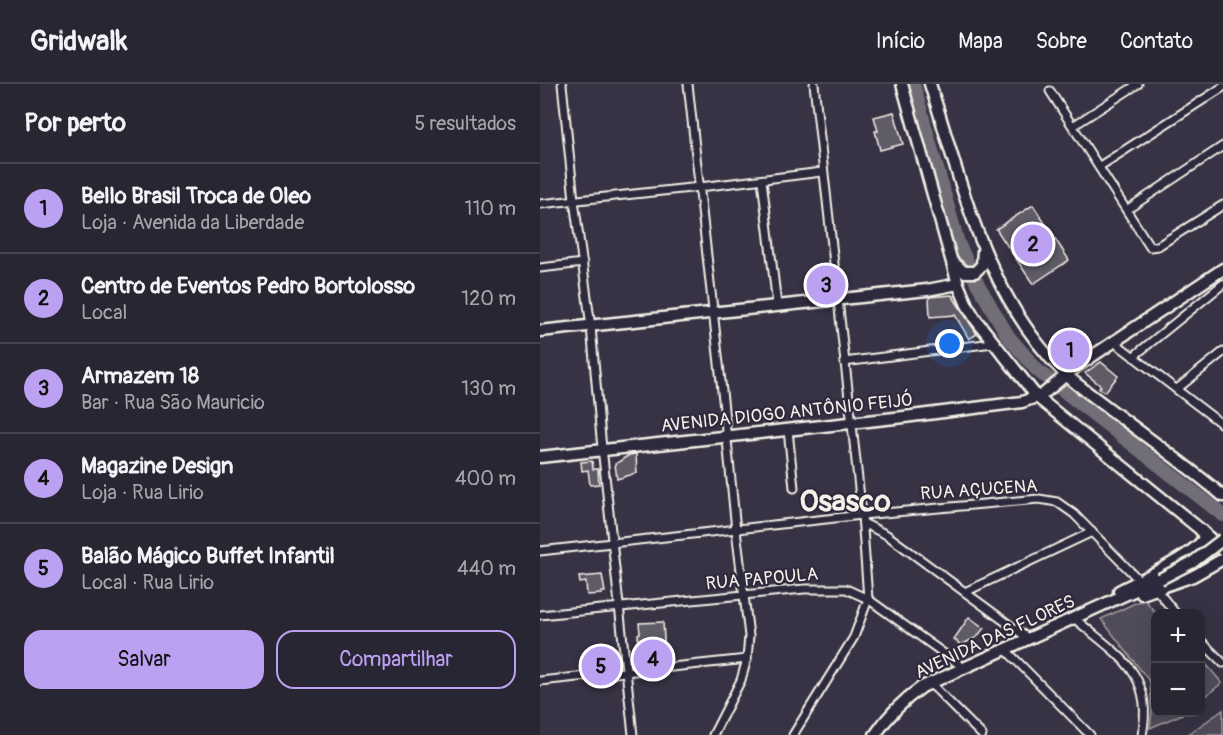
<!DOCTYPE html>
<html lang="pt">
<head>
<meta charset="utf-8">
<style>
  body { margin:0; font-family:Pangolin,sans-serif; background:#312e3b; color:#f1f3f6 }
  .controls { position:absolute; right:18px; bottom:18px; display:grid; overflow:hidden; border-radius:12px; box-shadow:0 6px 24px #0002 }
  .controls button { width:54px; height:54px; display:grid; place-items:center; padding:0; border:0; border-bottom:2px solid #45434e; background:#292633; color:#f1f3f6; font:30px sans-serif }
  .you { position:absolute; left:410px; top:260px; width:21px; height:21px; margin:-15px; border:4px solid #fff; border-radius:50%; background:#1a73e8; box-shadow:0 0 0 9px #1a73e833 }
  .badge { display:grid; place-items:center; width:39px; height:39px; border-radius:50%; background:#bca0f2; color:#111; font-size:20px; font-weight:700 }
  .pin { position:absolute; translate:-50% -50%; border:3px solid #fff; box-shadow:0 2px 6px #0006 }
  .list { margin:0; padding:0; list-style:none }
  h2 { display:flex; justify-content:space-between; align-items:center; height:78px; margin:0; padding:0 24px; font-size:26px }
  h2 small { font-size:20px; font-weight:400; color:#a5a5ac }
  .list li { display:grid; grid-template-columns:39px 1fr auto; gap:18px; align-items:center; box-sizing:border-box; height:90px; padding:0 24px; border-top:2px solid #45434e }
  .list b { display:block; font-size:22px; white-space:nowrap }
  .list p { margin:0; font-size:20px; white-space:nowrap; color:#a5a5ac }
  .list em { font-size:20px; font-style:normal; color:#a5a5ac }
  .actions { display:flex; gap:12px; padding:18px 24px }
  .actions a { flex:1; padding:14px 0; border:2px solid #bca0f2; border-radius:18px; text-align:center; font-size:21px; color:#bca0f2 }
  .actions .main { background:#bca0f2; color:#111 }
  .map { position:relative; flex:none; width:683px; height:651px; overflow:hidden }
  header { display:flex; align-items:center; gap:36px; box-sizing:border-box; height:84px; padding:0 30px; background:#292633; border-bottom:2px solid #45434e }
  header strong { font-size:28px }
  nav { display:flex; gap:33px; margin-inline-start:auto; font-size:21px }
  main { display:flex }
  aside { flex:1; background:#292633 }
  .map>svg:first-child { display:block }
</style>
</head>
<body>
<header>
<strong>Gridwalk</strong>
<nav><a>Início</a><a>Mapa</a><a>Sobre</a><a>Contato</a></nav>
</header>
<main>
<aside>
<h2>Por perto<small>5 resultados</small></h2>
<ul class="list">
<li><span class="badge">1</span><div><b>Bello Brasil Troca de Oleo</b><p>Loja · Avenida da Liberdade</p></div><em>110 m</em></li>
<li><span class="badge">2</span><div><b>Centro de Eventos Pedro Bortolosso</b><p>Local</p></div><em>120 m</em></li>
<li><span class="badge">3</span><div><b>Armazem 18</b><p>Bar · Rua São Mauricio</p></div><em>130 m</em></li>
<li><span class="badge">4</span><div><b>Magazine Design</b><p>Loja · Rua Lirio</p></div><em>400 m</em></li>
<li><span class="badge">5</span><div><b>Balão Mágico Buffet Infantil</b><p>Local · Rua Lirio</p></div><em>440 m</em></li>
</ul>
<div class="actions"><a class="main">Salvar</a><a>Compartilhar</a></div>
</aside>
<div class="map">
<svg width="683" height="651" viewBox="0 0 683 651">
  <rect width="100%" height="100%" fill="#373244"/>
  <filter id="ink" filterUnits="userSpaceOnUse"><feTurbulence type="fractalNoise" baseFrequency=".0167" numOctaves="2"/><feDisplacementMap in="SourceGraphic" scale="12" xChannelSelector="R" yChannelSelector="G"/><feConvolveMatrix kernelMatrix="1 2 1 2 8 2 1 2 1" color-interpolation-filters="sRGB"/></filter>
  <g filter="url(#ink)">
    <!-- green -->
    <g fill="#504b59" stroke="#a29ea0" stroke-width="1.5">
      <path d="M 604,515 L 616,529 L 616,628 L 645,629 L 610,644 L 612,627 L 610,598 L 561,535 Z"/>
      <path d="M 660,573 L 682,599 L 661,616 L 660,616 Z"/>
      <path d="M 683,626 L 683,651 L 647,651 Z"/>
    </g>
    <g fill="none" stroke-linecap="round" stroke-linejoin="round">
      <!-- river -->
      <path stroke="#726e77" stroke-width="14" d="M 373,0 L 418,159 L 437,199 L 468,252 L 497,286 L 683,431"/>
    </g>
    <!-- building -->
    <g fill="#5f5c67" stroke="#f4f1e8" stroke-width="1.5">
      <path d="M 354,28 L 363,60 L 340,66 L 335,47 L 338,47 L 334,33 Z"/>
      <path d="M 493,121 L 529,176 L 493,200 L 456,145 Z"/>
      <path d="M 412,211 L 437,250 L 429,255 L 415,231 L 390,233 L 389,213 Z"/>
      <path d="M 532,252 L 544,269 L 528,280 L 516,263 Z"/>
      <path d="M 561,278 L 578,292 L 565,308 L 559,304 L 561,302 L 545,289 Z"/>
      <path d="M 96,370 L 97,389 L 77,395 L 75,380 L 89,371 Z"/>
      <path d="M 52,377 L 53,385 L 58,385 L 59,400 L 50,401 L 48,386 L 42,387 L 41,378 Z"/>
      <path d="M 62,491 L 65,508 L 61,508 L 62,510 L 47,511 L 46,498 L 40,499 L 39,493 Z"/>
      <path d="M 429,533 L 444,544 L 437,553 L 421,561 L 414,555 Z"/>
      <path d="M 123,538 L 125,569 L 127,568 L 128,578 L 98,581 L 95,561 L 98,560 L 98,550 L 100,549 L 99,539 Z"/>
      <path d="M 76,565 L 78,574 L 75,574 L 76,583 L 46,586 L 45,579 L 47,579 L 45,569 Z"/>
    </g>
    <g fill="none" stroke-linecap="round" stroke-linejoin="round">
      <defs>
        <g id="street">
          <path d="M 22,0 L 34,116 L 51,243 L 61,354 L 93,651"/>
          <path d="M 148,0 L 183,316 L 196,446 L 209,552 L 207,575 L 201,596 L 173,651"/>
          <path d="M 510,7 L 610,163 L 618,162 L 683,121"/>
          <path d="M 533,42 L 598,0"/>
          <path d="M 560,82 L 683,3"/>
          <path d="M 222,96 L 237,221"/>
          <path d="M 0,120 L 160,103 L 282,88"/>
          <path d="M 588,125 L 683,62"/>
          <path d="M 0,184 L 43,179"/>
          <path d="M 573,257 L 683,341"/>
          <path d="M 594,272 L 683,200"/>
          <path d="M 304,278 L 453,259"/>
          <path d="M 637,305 L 683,268"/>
          <path d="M 248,346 L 254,404"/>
          <path d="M 323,439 L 347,451 L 489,555"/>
          <path d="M 0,467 L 322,431 L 499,415 L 517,418 L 534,430 L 599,496"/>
          <path d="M 616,505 L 636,530"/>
          <path d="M 425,508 L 552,448"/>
          <path d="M 0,531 L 264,505 L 306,505 L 328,515 L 424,584"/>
          <path d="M 534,534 C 576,570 615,588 602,651"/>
          <path d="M 660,556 L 683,579"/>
          <path d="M 465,565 L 550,651"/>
          <path d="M 0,597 L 207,575"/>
          <path d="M 390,599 L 442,651"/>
          <path d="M 253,651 L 314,553 L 328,515 L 322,431 L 274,0"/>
        </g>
        <g id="secondary">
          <path d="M 0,247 L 387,206 L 418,200"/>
          <path d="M 0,373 L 364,333 L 482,318 L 502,311 L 536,283 L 683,185"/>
          <path d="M 579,507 C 598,497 655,471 664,454 L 661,446"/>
          <path d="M 602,510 L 653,492 L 683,475"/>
          <path d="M 335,651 C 348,632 363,616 382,603 L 620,495"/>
        </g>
        <g id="primary">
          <path d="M 362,0 L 418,200 L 427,221 L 436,236 L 497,313 L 661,446 L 683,467"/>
          <path d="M 390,0 C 423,103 445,211 525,290 C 539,303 556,314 571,326 C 609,355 648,382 683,412"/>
          <path d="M 413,178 L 424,188 L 435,188 L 442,181 L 443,167"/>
        </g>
      </defs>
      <!-- street casing -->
      <use href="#street" stroke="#f4f1e8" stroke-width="11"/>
      <!-- secondary casing -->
      <use href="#secondary" stroke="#f4f1e8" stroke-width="15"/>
      <!-- primary casing -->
      <use href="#primary" stroke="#f4f1e8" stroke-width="15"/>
      <!-- street -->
      <use href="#street" stroke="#2f2a3d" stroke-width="7"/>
      <!-- secondary -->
      <use href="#secondary" stroke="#2f2a3d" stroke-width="10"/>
      <!-- primary -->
      <use href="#primary" stroke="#2f2a3d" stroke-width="10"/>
      <defs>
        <path id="secondary-bridge" d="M 620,495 L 653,478 L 683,455"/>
      </defs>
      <!-- secondary-bridge casing -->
      <use href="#secondary-bridge" stroke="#f4f1e8" stroke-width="15" stroke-linecap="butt"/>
      <!-- secondary-bridge -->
      <use href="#secondary-bridge" stroke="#2f2a3d" stroke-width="10"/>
    </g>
  </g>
  <g text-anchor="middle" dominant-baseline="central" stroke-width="4.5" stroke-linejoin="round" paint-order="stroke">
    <!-- street labels -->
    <g font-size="18" fill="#f4f1e8" stroke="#2f2a3d">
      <text transform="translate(247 329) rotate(-6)">AVENIDA DIOGO ANTÔNIO FEIJÓ</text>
      <text transform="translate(439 406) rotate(-4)">RUA AÇUCENA</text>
      <text transform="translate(222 495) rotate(-5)">RUA PAPOULA</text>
      <text transform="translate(455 553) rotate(-25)">AVENIDA DAS FLORES</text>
    </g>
    <!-- town labels -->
    <g font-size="30" font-weight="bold" fill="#f4f1e8" stroke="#2f2a3d">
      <text x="305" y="417">Osasco</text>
    </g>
  </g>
</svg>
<div class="controls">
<button>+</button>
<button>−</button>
</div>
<div class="you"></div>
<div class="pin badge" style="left:530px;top:266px">1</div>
<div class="pin badge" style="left:493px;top:160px">2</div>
<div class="pin badge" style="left:286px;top:201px">3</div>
<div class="pin badge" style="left:113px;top:575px">4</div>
<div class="pin badge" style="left:61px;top:582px">5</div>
</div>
</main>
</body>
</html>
